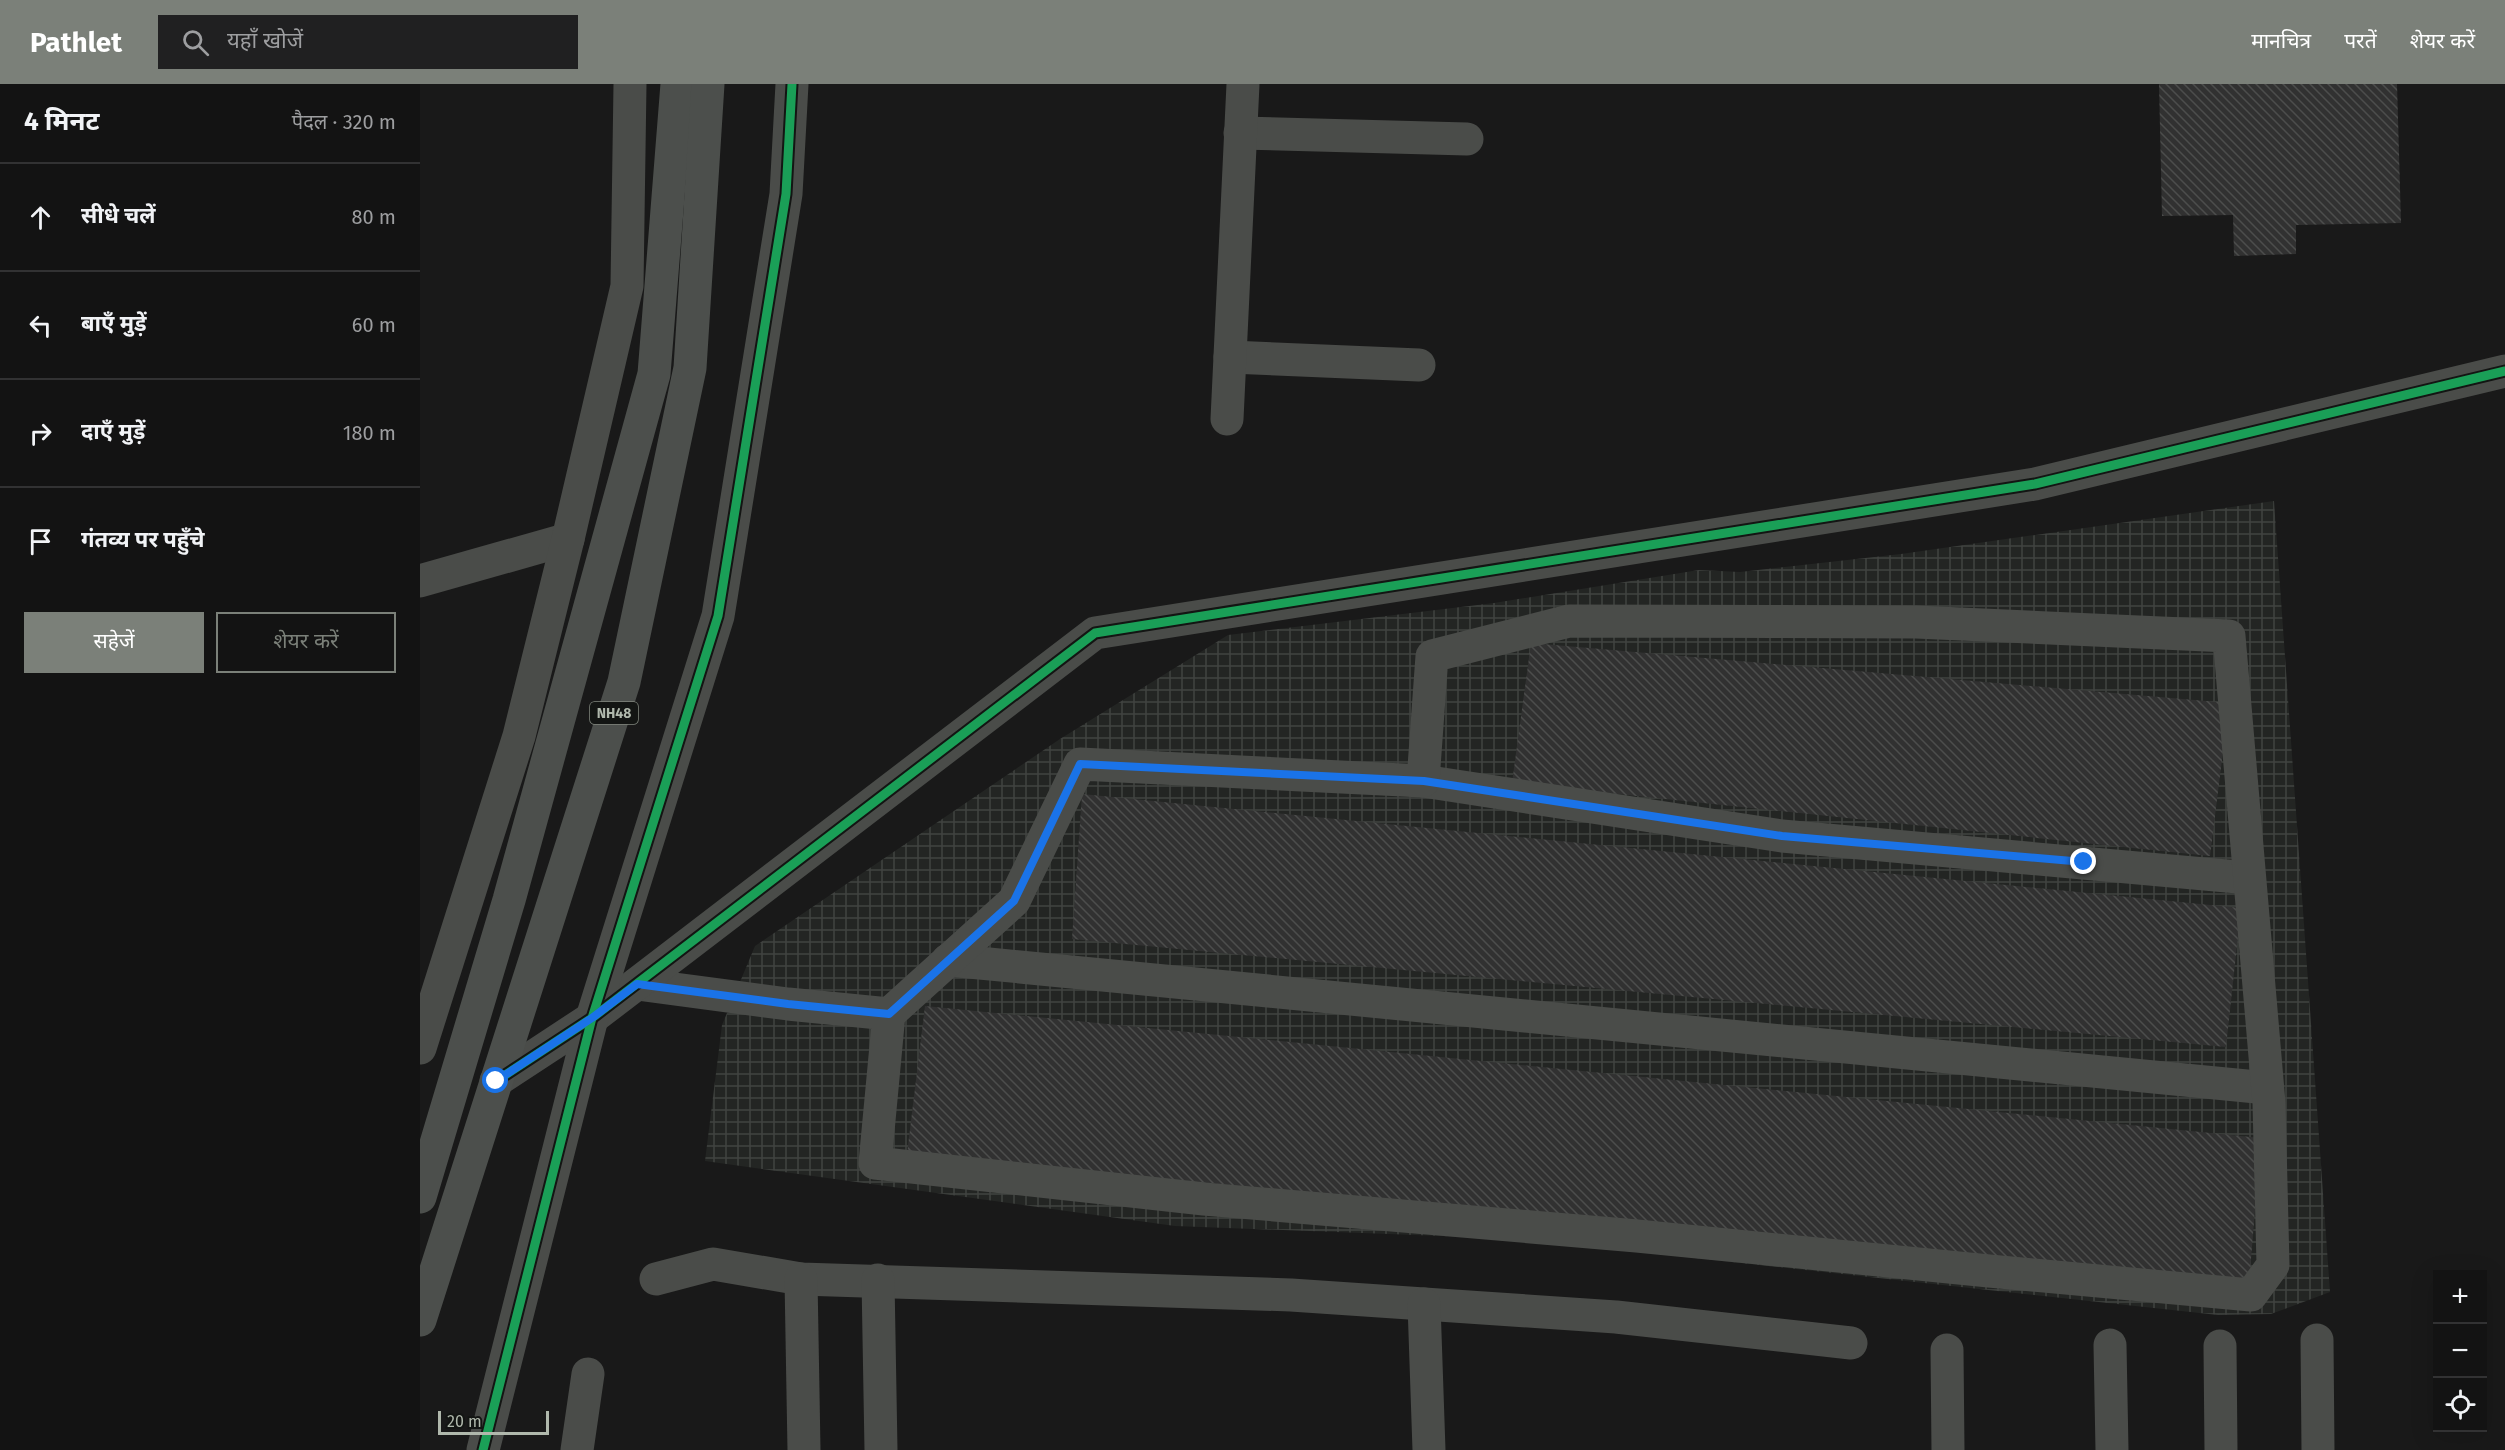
<!DOCTYPE html>
<html lang="hi">
<head>
<meta charset="utf-8">
<style>
  body { margin:0; font-family:"Fira Sans","Noto Sans Devanagari",sans-serif; background:#202021; color:#f1f3f6 }
  .controls { position:absolute; right:18px; bottom:18px; display:grid; overflow:hidden; border-radius:0px; box-shadow:0 6px 24px #0002 }
  .controls button { width:54px; height:54px; display:grid; place-items:center; padding:0; border:0; border-bottom:2px solid #323233; background:#131313; color:#f1f3f6; font:30px sans-serif }
  .scale { position:absolute; left:18px; bottom:15px; width:111px; box-sizing:border-box; padding-left:6px; border:3px solid #b0b8ac; border-top:0; font-size:16px; line-height:21px; white-space:nowrap; color:#b0b8ac; -webkit-text-stroke:4px #131513; paint-order:stroke }
  .stop { position:absolute; width:18px; height:18px; margin:-14px; border:4px solid #1a73e8; border-radius:50%; background:#fff }
  .stop.end { background:#1a73e8; border-color:#fff; box-shadow:0 2px 6px #0008 }
  .list { margin:0; padding:0; list-style:none }
  h2 { display:flex; justify-content:space-between; align-items:center; height:78px; margin:0; padding:0 24px; font-size:26px }
  h2 small { font-size:20px; font-weight:400; color:#9d9ea0 }
  .list li { display:grid; grid-template-columns:39px 1fr auto; gap:18px; align-items:center; box-sizing:border-box; height:108px; padding:0 24px; border-top:2px solid #323233 }
  .list b { display:block; font-size:22px; white-space:nowrap }
  .list em { font-size:20px; font-style:normal; color:#9d9ea0 }
  .actions { display:flex; gap:12px; padding:18px 24px }
  .actions a { flex:1; padding:14px 0; border:2px solid #7b8079; border-radius:0px; text-align:center; font-size:21px; color:#7b8079 }
  .actions .main { background:#7b8079; color:#fff }
  .icon { flex:none; width:33px; height:33px; fill:none; stroke:currentColor; stroke-width:2; stroke-linecap:round; stroke-linejoin:round }
  .map { position:relative; flex:none; width:2085px; height:1366px; overflow:hidden }
  header { display:flex; align-items:center; gap:36px; box-sizing:border-box; height:84px; padding:0 30px; background:#7b8079; color:#fff }
  header strong { font-size:28px }
  nav { display:flex; gap:33px; margin-inline-start:auto; font-size:21px }
  .search { width:420px; height:54px; background:#202021; display:flex; align-items:center; gap:15px; box-sizing:border-box; padding:0 21px; border-radius:0px; color:#9d9ea0; font-size:22px }
  main { display:flex }
  aside { flex:1; background:#131313 }
  .map>svg:first-child { display:block }
</style>
</head>
<body>
<header>
<strong>Pathlet</strong>
<div class="search"><svg class="icon" aria-label="search" viewBox="0 0 24 24"><circle cx="10" cy="10" r="6"/><path d="M15 15l6 6"/></svg>यहाँ खोजें</div>
<nav><a>मानचित्र</a><a>परतें</a><a>शेयर करें</a></nav>
</header>
<main>
<aside>
<h2>4 मिनट<small>पैदल · 320 m</small></h2>
<ul class="list">
<li><svg class="icon" aria-label="ahead" viewBox="0 0 24 24"><path d="M12 20V5M6 11l6-6 6 6"/></svg><div><b>सीधे चलें</b></div><em>80 m</em></li>
<li><svg class="icon" aria-label="left" viewBox="0 0 24 24"><path d="M17 20v-9H6M10 6l-5 5 5 5"/></svg><div><b>बाएँ मुड़ें</b></div><em>60 m</em></li>
<li><svg class="icon" aria-label="right" viewBox="0 0 24 24"><path d="M7 20v-9h11M14 6l5 5-5 5"/></svg><div><b>दाएँ मुड़ें</b></div><em>180 m</em></li>
<li><svg class="icon" aria-label="arrive" viewBox="0 0 24 24"><path d="M6 21V4h12l-3 4 3 4H6"/></svg><div><b>गंतव्य पर पहुँचे</b></div></li>
</ul>
<div class="actions"><a class="main">सहेजें</a><a>शेयर करें</a></div>
</aside>
<div class="map">
<svg width="2085" height="1366" viewBox="0 0 2085 1366">
  <defs>
    <pattern id="industrial-grid" width="8" height="8" patternUnits="userSpaceOnUse" patternTransform="scale(1.5)"><rect width="8" height="8" fill="#232523"/><path d="M0 4h8M4 0v8" fill="none" stroke="#404340"/></pattern>
    <pattern id="building-back-hatch" width="6" height="6" patternUnits="userSpaceOnUse" patternTransform="scale(1.5)"><rect width="6" height="6" fill="#313131"/><path d="M-1 5l2 2M0 0l6 6M5-1l2 2" fill="none" stroke="#4c4d4c"/></pattern>
  </defs>
  <rect width="100%" height="100%" fill="#191919"/>
  <!-- industrial -->
  <path fill="url(#industrial-grid)" d="M 1854,417 L 1910,1208 L 1851,1230 L 1798,1231 L 1101,1155 L 755,1142 L 285,1077 L 302,941 L 335,862 L 640,655 L 808,551 L 1074,519 L 1279,486 L 1320,488 L 1481,470 Z"/>
  <!-- building -->
  <g fill="url(#building-back-hatch)">
    <path d="M 1739,0 L 1977,0 L 1981,139 L 1876,141 L 1876,170 L 1814,172 L 1813,131 L 1742,132 Z"/>
    <path d="M 1111,559 L 1809,619 L 1790,772 L 1092,699 Z"/>
    <path d="M 662,710 L 1821,824 L 1806,963 L 652,855 Z"/>
    <path d="M 505,922 L 1841,1054 L 1829,1199 L 487,1070 Z"/>
  </g>
  <g fill="none" stroke-linecap="round" stroke-linejoin="round">
    <!-- minor -->
    <g stroke="#4a4c49" stroke-width="33">
      <path d="M 820,49 L 1047,55"/>
      <path d="M 810,273 L 999,281"/>
      <path d="M 807,335 L 823,0"/>
      <path d="M 0,497 L 148,455"/>
      <path d="M 1003,697 L 1362,752 L 1829,794"/>
      <path d="M 528,876 L 1847,1004"/>
      <path d="M 217,900 L 368,920 L 469,930 L 594,817 L 660,680 L 1003,697 L 1012,572 L 1149,537 L 1496,538 L 1809,552 L 1849,1019 L 1853,1181 L 1831,1211 L 1569,1187 L 1217,1152 L 784,1115 L 455,1079 L 469,930"/>
      <path d="M 0,964 L 99,652 L 148,455 L 207,202 L 210,0"/>
      <path d="M 76,997 L 172,934 L 675,549 L 1615,400 L 2085,287"/>
      <path d="M 236,1195 L 293,1180 L 381,1195 L 871,1211 L 1004,1220 L 1196,1233 L 1431,1259"/>
      <path d="M 381,1195 L 384,1366"/>
      <path d="M 458,1196 L 461,1366"/>
      <path d="M 1004,1220 L 1009,1366"/>
      <path d="M 1897,1256 L 1898,1366"/>
      <path d="M 1690,1261 L 1692,1366"/>
      <path d="M 1800,1262 L 1801,1366"/>
      <path d="M 1527,1266 L 1528,1366"/>
      <path d="M 63,1366 L 172,934 L 298,532 L 366,110 L 372,0"/>
      <path d="M 157,1366 L 168,1290"/>
    </g>
    <!-- highway -->
    <g stroke="#4c4f4c" stroke-width="33">
      <path d="M 0,1113 L 89,816 L 234,290 L 257,0"/>
      <path d="M 0,1236 L 204,598 L 270,284 L 288,0"/>
    </g>
    <defs>
      <g id="cycleway">
        <path d="M 76,997 L 172,934 L 675,549 L 1615,400 L 2085,287"/>
        <path d="M 63,1366 L 172,934 L 298,532 L 366,110 L 372,0"/>
      </g>
    </defs>
    <!-- cycleway casing -->
    <use href="#cycleway" stroke="#131513" stroke-width="13"/>
    <!-- cycleway -->
    <use href="#cycleway" stroke="#1a9f57" stroke-width="9"/>
  </g>
  <g fill="none" stroke-linecap="round" stroke-linejoin="round">
    <!-- route -->
    <path stroke="#1a73e8" stroke-width="8" d="M 76,997 L 172,934 L 217,900 L 368,920 L 469,930 L 594,817 L 660,680 L 1004,697 L 1362,752 L 1664,778"/>
  </g>
  <g text-anchor="middle" dominant-baseline="central" stroke-width="5" stroke-linejoin="round" paint-order="stroke">
    <!-- shield labels -->
    <rect fill="#131513" stroke="#81877e" stroke-width="1.5" x="170" y="618" width="48" height="22" rx="4.5"/>
    <g font-size="14" font-weight="bold" fill="#b0b8ac">
      <text x="194" y="629">NH48</text>
    </g>
  </g>
</svg>
<div class="controls">
<button>+</button>
<button>−</button>
<button><svg class="icon" aria-label="locate" viewBox="0 0 24 24"><circle cx="12" cy="12" r="6"/><path d="M12 2v4M12 18v4M2 12h4M18 12h4"/></svg></button>
</div>
<div class="scale">20 m</div>
<div class="stop" style="left:76px;top:997px"></div>
<div class="stop end" style="left:1664px;top:778px"></div>
</div>
</main>
</body>
</html>
